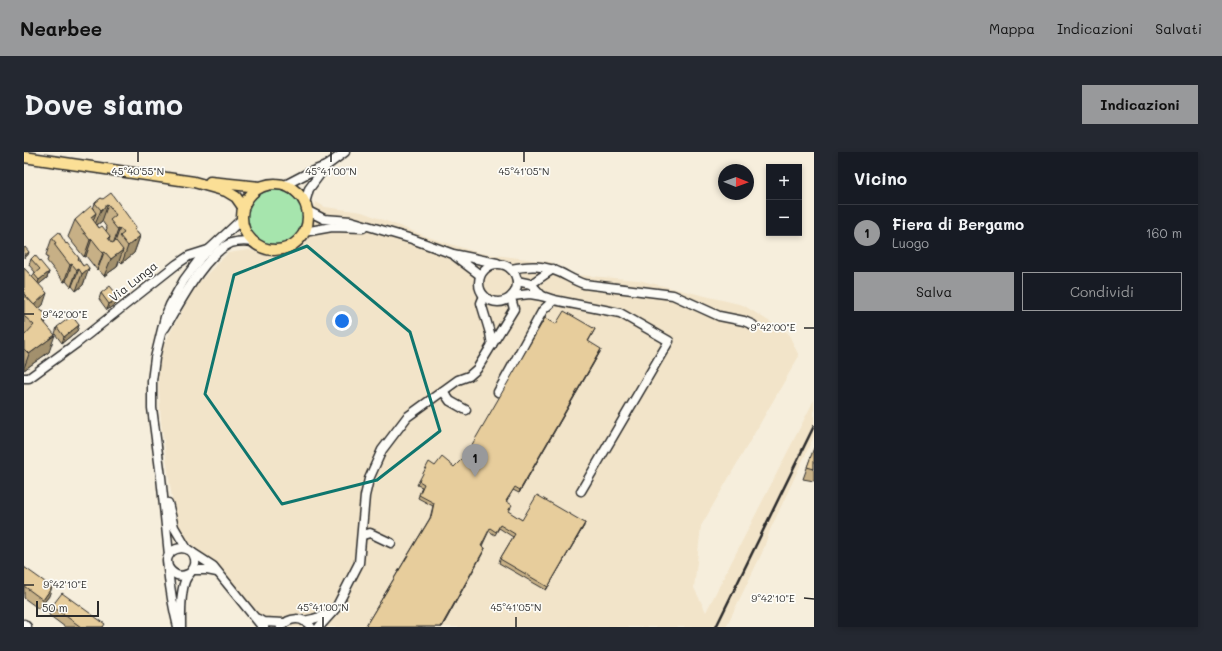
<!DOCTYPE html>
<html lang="it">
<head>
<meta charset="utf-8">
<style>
  body { margin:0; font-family:Mali,sans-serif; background:#242831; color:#f1f3f6 }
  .controls { position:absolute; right:12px; top:12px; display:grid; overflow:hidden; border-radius:0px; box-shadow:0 2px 6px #0003 }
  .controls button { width:36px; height:36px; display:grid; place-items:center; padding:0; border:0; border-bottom:1px solid #363941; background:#171b24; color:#f1f3f6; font:20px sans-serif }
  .compass { position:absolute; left:694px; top:12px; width:36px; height:36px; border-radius:50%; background:#171b24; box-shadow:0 2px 6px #0003; rotate:91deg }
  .scale { position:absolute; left:12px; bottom:10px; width:63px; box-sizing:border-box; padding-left:4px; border:2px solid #2b2b2b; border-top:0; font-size:11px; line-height:14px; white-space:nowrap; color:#2b2b2b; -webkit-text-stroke:3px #fdfcf7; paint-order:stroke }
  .you { position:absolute; left:318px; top:169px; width:14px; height:14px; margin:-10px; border:3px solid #fff; border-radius:50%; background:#1a73e8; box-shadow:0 0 0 6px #1a73e833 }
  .badge { display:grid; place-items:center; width:26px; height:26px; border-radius:50%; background:#98999b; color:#111; font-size:13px; font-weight:700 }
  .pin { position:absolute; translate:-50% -33px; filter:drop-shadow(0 1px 2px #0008) }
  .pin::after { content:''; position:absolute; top:21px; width:14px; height:12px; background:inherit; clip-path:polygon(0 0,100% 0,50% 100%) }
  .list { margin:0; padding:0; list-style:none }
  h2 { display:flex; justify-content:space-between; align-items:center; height:52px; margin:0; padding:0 16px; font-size:17px }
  h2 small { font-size:13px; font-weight:400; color:#9ea1a6 }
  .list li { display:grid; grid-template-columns:26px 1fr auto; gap:12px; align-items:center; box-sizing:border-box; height:56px; padding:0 16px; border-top:1px solid #363941 }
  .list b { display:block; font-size:15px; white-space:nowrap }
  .list p { margin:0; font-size:13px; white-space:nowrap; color:#9ea1a6 }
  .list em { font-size:13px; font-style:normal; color:#9ea1a6 }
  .actions { display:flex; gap:8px; padding:12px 16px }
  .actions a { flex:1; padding:9px 0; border:1px solid #98999b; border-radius:0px; text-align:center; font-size:14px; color:#98999b }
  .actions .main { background:#98999b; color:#111 }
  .map { position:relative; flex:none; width:790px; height:475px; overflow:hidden; border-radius:0px }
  header { display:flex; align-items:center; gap:24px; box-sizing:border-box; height:56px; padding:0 20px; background:#98999b; color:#111 }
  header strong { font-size:19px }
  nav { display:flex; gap:22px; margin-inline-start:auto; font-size:14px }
  .intro { display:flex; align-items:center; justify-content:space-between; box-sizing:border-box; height:96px; padding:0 24px }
  h1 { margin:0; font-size:28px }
  .button { padding:10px 18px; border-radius:0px; background:#98999b; color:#111; font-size:14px; font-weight:700 }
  main { display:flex; gap:24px; padding:0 24px }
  aside { flex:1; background:#171b24; border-radius:0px; box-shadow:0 2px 6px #0003 }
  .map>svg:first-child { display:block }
</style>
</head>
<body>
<header>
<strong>Nearbee</strong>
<nav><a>Mappa</a><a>Indicazioni</a><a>Salvati</a></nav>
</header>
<div class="intro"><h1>Dove siamo</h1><a class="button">Indicazioni</a></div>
<main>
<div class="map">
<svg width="790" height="475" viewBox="0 0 790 475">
  <rect width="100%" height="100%" fill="#f6eedc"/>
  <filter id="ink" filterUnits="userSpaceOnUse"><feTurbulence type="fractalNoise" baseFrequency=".025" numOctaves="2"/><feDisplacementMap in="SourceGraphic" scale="8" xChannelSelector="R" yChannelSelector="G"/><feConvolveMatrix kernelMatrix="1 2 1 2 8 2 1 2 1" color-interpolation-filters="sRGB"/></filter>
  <g filter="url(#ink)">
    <!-- built -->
    <path fill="#f2e4c9" d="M 292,50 L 301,55 L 338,60 L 407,86 L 455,101 L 526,110 L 553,123 L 614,128 L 719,153 L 764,181 L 775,204 L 677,374 L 670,436 L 682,460 L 790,248 L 790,284 L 746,378 L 738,401 L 702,475 L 234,475 L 152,373 L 137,271 L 134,220 L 139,194 L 172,133 L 204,101 L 225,98 L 247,104 L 264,105 L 276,99 L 285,83 Z"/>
    <!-- green -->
    <circle fill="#a6e5ad" stroke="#68886c" cx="251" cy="66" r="28"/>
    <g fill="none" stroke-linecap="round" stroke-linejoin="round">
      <defs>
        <g id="minor">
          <path d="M 261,33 L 284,21 L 302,14 L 321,0"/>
          <path d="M 281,51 L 285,37 L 302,14"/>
          <path d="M 284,59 L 300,67 L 327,69 L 388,87 L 429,102 L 473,111"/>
          <path d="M 280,80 L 308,75 L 339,76"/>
          <path d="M 431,104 L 456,123"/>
          <circle cx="474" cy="131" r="19"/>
          <path d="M 487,117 C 505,113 520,113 537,121 C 545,125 551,129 560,132 L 649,143 L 695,164 L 720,169 L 729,173"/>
          <path d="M 493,129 L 507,132 L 518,144"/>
          <path d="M 507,132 L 529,117"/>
          <path d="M 460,144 L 457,151 L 466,181 L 468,193"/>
          <path d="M 488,144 L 506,142 L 518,144 L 530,148 L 596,161 L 645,189 L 557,339"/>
          <path d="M 141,176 C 156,151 180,103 207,91 C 214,89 222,89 229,90"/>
          <path d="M 0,226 L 5,226 L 53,191 L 153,112 L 165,104 L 184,98"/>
          <path d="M 419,239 L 426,249 L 442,258"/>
          <path d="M 474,240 L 519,158 L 530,148"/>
          <path d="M 144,351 L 150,375 L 163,397"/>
          <path d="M 339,383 L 346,381 L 367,391"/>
          <path d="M 169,401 L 189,414 L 236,472 L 240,475"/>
          <path d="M 145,403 L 137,325 L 128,256 L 128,229 L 131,206 L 141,165 L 146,153 L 160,128 L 177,105 L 218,67"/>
          <path d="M 144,415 C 149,423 156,426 164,422"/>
          <path d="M 169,418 L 183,418 L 193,420"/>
          <path d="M 234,467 L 239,470 L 260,471"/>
          <path d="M 280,469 L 289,467 L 305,462"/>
          <path d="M 0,472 L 3,475"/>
          <path d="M 154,475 C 149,455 146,438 144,417 C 144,414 143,411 143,408 C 145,393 169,392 171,407 C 173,417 164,421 161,429 C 156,443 157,460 157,475"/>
          <path d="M 257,475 C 265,465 279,464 287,475"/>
          <path d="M 295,475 L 312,456 L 335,411 L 341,344 L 345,327 L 358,298 L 383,265 L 434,228 L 445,224 L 453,217 L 490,157 L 487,146"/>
        </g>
        <g id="major">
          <path d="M 0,5 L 170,30 L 202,39 L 212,45 L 219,55"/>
          <path d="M 186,30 L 236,35"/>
          <circle cx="251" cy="65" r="33"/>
        </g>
      </defs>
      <!-- minor casing -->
      <use href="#minor" stroke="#2b2b2b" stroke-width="11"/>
      <!-- major casing -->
      <use href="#major" stroke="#2b2b2b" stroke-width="13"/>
      <!-- minor -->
      <use href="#minor" stroke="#fdfcf7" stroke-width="8"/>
      <!-- major -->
      <use href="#major" stroke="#fbdf96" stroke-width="10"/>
      <!-- rail -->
      <path stroke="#2b2b2b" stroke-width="2.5" d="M 692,475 L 790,274"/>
    </g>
    <!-- wall -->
    <g fill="#c7b086" stroke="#2b2b2b" fill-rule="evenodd">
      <path d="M 77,46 L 111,78 L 116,84 L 110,101 L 98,111 L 95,108 L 93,115 L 80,124 L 74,117 L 73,118 L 62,104 L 60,105 L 44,85 L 51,68 L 69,57 L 71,51 ZM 78,69 L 83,76 L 82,79 L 75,76 L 73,73 Z"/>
      <path d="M 28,86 L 42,92 L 55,106 L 55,108 L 59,114 L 65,116 L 59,133 L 52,139 L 48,134 L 47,135 L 42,129 L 40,130 L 23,109 L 24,106 L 22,103 Z"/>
      <path d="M 7,107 L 25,120 L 23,126 L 15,132 L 19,153 L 15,156 L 24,164 L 21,172 L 25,200 L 0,218 L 0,116 L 8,125 L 10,122 L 11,120 L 5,113 Z"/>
      <path d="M 77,141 L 93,151 L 83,158 L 75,147 Z"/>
      <path d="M 532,172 L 571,177 L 564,190 L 576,200 L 495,341 L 489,338 L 482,350 L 487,356 L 484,360 L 498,368 L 560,374 L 522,438 L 475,411 L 476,407 L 489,385 L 475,376 L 471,383 L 465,379 L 458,394 L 461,396 L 460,399 L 418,475 L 341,475 L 406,366 L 409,354 L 394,346 L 398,335 L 393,333 L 395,329 L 411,314 L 430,315 L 442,303 Z"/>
      <path d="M 55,173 L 53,179 L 38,191 L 31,182 L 33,175 Z"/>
      <path d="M 790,296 L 790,329 L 779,327 Z"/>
      <path d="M 0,415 L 25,444 L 15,457 L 0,446 Z"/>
      <path d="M 28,454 L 80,475 L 41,475 L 25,463 Z"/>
    </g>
    <!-- shaded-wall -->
    <g fill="#a2906d" stroke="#2b2b2b">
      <path d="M 84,52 L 78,69 L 70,75 L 77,58 Z"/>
      <path d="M 72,61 L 66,78 L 60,82 L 67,65 Z"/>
      <path d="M 112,75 L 106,92 L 116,84 L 110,101 L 98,111 L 110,77 Z"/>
      <path d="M 96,76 L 90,93 L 88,95 L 94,78 Z"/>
      <path d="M 86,84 L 74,117 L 73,118 L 84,86 Z"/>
      <path d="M 68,87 L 62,104 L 60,105 L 66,88 Z"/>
      <path d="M 99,98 L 93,115 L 80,124 L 87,107 Z"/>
      <path d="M 5,100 L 4,103 L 0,106 L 0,104 Z"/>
      <path d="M 48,112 L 42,129 L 40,130 L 46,113 Z"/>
      <path d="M 65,116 L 59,133 L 52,139 L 58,122 Z"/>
      <path d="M 55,117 L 48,134 L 47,135 L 53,118 Z"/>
      <path d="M 25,120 L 23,126 L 13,134 L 15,128 Z"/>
      <path d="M 23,141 L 19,153 L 3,167 L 6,156 Z"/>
      <path d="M 95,145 L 93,151 L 83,158 L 85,152 Z"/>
      <path d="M 24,164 L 17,181 L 19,169 Z"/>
      <path d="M 55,173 L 53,179 L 38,191 L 40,185 Z"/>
      <path d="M 31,183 L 25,200 L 0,218 L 0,216 L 5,202 Z"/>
      <path d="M 577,197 L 576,200 L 495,341 L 496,338 Z"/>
      <path d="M 561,371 L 560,374 L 522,438 L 524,435 Z"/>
      <path d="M 461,396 L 418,475 L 417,475 Z"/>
      <path d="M 28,435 L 25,444 L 15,457 L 19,448 Z"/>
    </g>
    <!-- building -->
    <g fill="#e7cd9c" stroke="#2b2b2b">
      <path d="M 87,41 L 112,75 L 110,77 L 116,84 L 104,94 L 96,84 L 100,81 L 96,76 L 94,78 L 86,68 L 92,63 L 84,52 L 77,58 L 71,51 L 77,46 L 79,47 Z"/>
      <path d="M 67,54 L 72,61 L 67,65 L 75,76 L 78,74 L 86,84 L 84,86 L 88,91 L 92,89 L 99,98 L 87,107 L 81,100 L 79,101 L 68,87 L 66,88 L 51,68 Z"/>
      <path d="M 35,80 L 42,92 L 43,91 L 55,106 L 54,107 L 59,114 L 62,112 L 65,116 L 58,122 L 55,117 L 53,118 L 48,112 L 46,113 L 30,92 L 32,91 L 28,86 Z"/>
      <path d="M 1,95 L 5,100 L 0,104 L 0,96 Z"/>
      <path d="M 11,103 L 25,120 L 15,128 L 10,122 L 16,117 L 7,107 Z"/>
      <path d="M 0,116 L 23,141 L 10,153 L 0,142 Z"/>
      <path d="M 86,134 L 95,145 L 85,152 L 77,141 Z"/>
      <path d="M 0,142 L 8,151 L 24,164 L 19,169 L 31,183 L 5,202 L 0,197 L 0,184 L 10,173 L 0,164 Z"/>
      <path d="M 540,159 L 571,177 L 564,189 L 577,197 L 496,338 L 491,335 L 482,349 L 488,353 L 484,359 L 498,368 L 513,343 L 561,371 L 524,435 L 476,407 L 491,382 L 476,373 L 472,380 L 466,376 L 457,394 L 461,396 L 417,475 L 341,475 L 407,365 L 410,351 L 395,343 L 400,332 L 395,329 L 405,310 L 411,314 L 418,305 L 430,315 L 442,303 L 521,166 L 532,172 Z"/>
      <path d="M 48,164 L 55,173 L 40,185 L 33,175 Z"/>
      <path d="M 790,296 L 790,317 L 783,315 Z"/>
      <path d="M 0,415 L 28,435 L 19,448 L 0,434 Z"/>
      <path d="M 38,441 L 81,472 L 79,475 L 57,475 L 28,454 Z"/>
    </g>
  </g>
  <!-- marked area -->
  <path fill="none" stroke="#0f766e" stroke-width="3" stroke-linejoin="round" d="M 283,94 L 386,180 L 416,279 L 353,328 L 258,352 L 181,242 L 210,123 Z"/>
  <!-- ticks -->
  <path fill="none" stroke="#2b2b2b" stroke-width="1.5" d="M 114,10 L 114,0M 307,10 L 307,0M 500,10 L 500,0M 0,162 L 10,162M 780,176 L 790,176M 0,433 L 10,433M 780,446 L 790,447M 299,475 L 299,465M 492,475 L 492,465"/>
  <g text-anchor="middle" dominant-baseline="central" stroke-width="3.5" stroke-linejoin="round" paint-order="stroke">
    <!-- street labels -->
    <g font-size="12" fill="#2b2b2b" stroke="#fdfcf7">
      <text transform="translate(109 129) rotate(-38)">Via Lunga</text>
    </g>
  </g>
  <g font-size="10" text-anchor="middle" fill="#2b2b2b" stroke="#fdfcf7" stroke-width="3.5" stroke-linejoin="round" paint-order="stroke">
    <text x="114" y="23">45°40'55"N</text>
    <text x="307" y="23">45°41'00"N</text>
    <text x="500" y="23">45°41'05"N</text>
    <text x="41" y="166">9°42'00"E</text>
    <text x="749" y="179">9°42'00"E</text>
    <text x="41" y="436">9°42'10"E</text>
    <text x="749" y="450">9°42'10"E</text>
    <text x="299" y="459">45°41'00"N</text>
    <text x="492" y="459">45°41'05"N</text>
  </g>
</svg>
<div class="controls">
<button>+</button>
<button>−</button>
</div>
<svg class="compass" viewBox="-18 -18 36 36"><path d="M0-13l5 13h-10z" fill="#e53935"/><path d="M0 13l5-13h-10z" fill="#9ea1a6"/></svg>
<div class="scale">50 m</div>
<div class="you"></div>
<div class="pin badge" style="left:451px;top:325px">1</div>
</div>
<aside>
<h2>Vicino<small></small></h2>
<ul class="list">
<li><span class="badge">1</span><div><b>Fiera di Bergamo</b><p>Luogo</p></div><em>160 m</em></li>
</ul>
<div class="actions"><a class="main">Salva</a><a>Condividi</a></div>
</aside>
</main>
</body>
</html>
